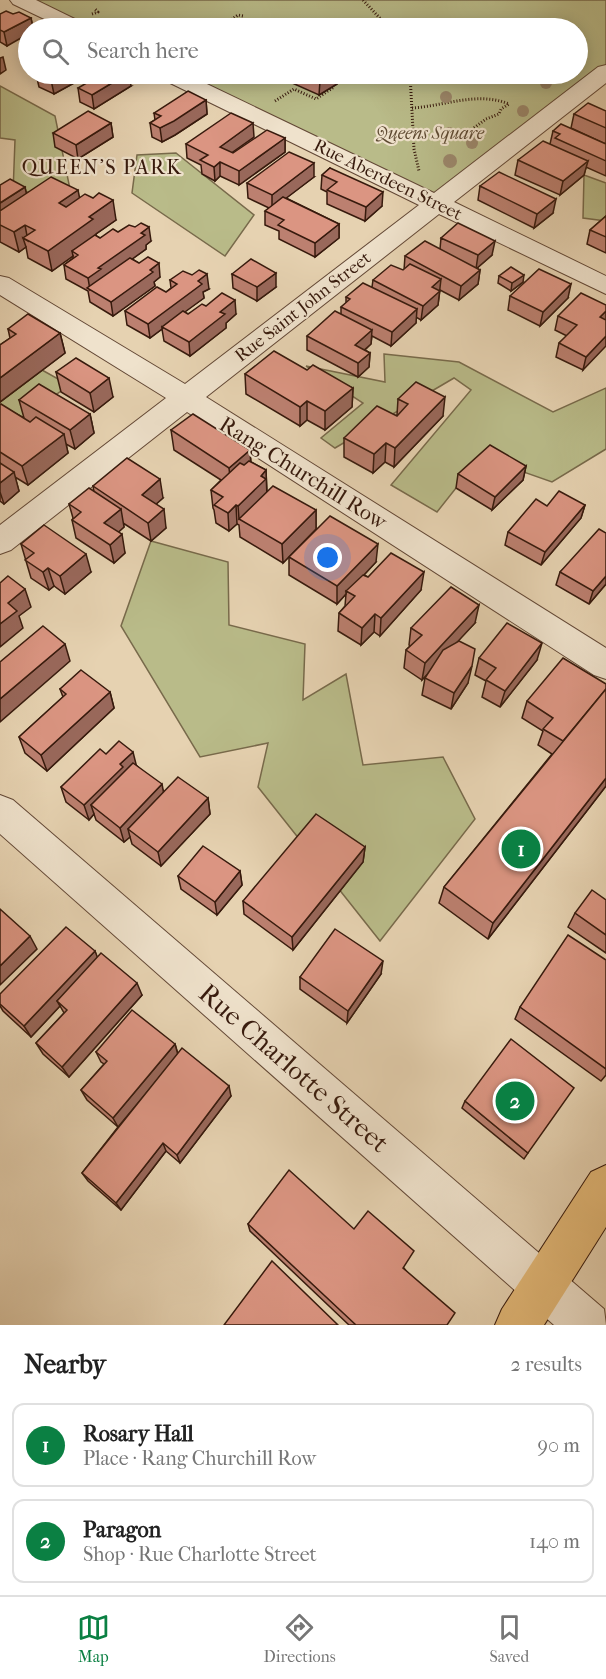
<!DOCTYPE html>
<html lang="en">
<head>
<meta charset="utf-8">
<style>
  body { margin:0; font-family:"IM FELL French Canon",serif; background:#f6f6f6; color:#222 }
  .you { position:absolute; left:328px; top:558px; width:21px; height:21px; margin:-15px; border:4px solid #fff; border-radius:50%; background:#1a73e8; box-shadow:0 0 0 9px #1a73e833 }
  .badge { display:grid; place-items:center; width:39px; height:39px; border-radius:50%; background:#0b8043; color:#fff; font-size:20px; font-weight:700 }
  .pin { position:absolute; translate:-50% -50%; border:3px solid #fff; box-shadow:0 2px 6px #0006 }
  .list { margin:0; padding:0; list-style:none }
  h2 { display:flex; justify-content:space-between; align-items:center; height:78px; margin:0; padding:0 24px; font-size:26px }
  h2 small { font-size:20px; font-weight:400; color:#767676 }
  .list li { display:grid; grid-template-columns:39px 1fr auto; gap:18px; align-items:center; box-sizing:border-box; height:84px; margin:0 12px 12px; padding:0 12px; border:2px solid #e0e0e0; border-radius:12px }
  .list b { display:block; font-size:22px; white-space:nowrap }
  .list p { margin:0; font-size:20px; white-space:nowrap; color:#767676 }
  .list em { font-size:20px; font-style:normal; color:#767676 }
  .icon { flex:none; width:33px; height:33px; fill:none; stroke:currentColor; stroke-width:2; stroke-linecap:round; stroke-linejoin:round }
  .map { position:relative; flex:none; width:606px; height:1325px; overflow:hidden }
  .search { position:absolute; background:#fff; box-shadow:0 3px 15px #0003; left:18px; right:18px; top:18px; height:66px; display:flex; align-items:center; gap:15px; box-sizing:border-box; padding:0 21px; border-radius:33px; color:#767676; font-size:22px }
  .sheet { height:270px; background:#fff }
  nav { display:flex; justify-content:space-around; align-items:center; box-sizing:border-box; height:84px; border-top:2px solid #e0e0e0; background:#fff; font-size:16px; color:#767676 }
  nav a { display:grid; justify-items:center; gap:3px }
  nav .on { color:#0b8043 }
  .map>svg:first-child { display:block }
</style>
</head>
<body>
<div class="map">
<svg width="606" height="1325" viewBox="0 0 606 1325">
  <rect width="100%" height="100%" fill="#e6d2b1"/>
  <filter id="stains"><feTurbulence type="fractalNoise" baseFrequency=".00333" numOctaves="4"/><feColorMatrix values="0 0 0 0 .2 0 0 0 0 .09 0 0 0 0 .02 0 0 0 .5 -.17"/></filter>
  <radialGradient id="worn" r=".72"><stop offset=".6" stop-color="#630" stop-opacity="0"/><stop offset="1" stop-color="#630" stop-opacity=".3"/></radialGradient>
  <!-- green -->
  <g fill="#b9bb89" stroke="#786a4b" stroke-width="1.5">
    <path d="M 30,0 L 606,0 L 606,72 L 437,204 L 170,74 L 578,74 L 578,28 L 78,28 L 28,4 Z"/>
    <path d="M 0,86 L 55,116 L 70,189 L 13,193 L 15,140 L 0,138 Z"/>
    <path d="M 176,153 L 254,215 L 225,256 L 132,193 L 137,155 Z"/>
    <path d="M 584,175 L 606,183 L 606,221 L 583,218 Z"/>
    <path d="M 384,354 L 459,362 L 553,412 L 606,388 L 606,449 L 552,482 L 487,459 L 456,488 L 437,512 L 391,485 L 471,390 L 454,378 L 335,448 L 321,438 L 363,403 L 306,366 L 385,382 Z"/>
    <path d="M 42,370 L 69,385 L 0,436 L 0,402 Z"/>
    <path d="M 151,541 L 228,562 L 229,625 L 305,644 L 303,700 L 346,674 L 363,765 L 443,757 L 475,819 L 380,941 L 258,787 L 268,743 L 200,757 L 121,626 Z"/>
  </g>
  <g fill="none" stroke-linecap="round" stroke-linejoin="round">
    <defs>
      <g id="minor">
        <path d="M 10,0 L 36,0 L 85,24 L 88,28 L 63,28 L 13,4 Z"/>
        <path d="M 606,65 L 606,83 L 454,202 L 606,276 L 606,294 L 439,214 L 206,397 L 606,648 L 606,679 L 594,675 L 187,412 L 11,550 L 0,554 L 0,525 L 166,398 L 0,295 L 0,276 L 9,278 L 185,384 L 419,205 L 162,79 L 159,74 L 186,74 L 434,193 L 598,67 Z"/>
        <path d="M 0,795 L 13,800 L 604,1309 L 606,1325 L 554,1325 L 0,834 Z"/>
      </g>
      <path id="major" d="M 606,1165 L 606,1227 L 544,1325 L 495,1325 L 502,1309 L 591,1172 Z"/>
    </defs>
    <!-- minor casing -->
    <use href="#minor" stroke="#634836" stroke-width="2"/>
    <!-- major casing -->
    <use href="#major" stroke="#371a0d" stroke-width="2"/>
    <!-- path -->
    <g stroke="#371a0d" stroke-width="3" stroke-dasharray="1 2" stroke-linecap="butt">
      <path d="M 363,0 L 389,28"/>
      <path d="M 92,14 L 98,12 L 95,9"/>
      <path d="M 219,28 L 238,15 L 243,16"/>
      <path d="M 410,74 L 414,149 L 419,171"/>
      <path d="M 275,101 L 294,89 L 316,99 L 334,87"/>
      <path d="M 412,108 C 445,106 477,91 509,104 L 501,109 L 499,114 L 486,119 L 463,136"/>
    </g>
    <!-- minor -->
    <use href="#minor" fill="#efe2cc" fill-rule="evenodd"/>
    <!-- major -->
    <use href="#major" fill="#e3b978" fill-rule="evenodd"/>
  </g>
  <!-- trees -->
  <g fill="#9b876b">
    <circle cx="546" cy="83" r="6"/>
    <circle cx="446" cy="97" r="6"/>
    <circle cx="523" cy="111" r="6"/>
    <circle cx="449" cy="133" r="6"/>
    <circle cx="472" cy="143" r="6"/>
    <circle cx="450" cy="161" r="7"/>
  </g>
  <!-- wall -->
  <g fill="#bc8070" stroke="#371a0d" stroke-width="1.5">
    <path d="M 0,14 L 31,18 L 33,28 L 28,28 L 7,46 L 0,42 Z"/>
    <path d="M 36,74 L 82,74 L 83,78 L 54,94 L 39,87 Z"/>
    <path d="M 272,74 L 337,74 L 337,84 L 319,95 Z"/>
    <path d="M 131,86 L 94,109 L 80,102 L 78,88 Z"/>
    <path d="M 206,100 L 207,114 L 175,135 L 162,142 L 152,137 L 150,123 L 155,120 L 154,113 Z"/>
    <path d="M 606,111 L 606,144 L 571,128 L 574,114 Z"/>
    <path d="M 111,123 L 113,137 L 78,159 L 55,147 L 53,133 Z"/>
    <path d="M 553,131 L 606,144 L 606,176 L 586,167 L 584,175 L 560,195 L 515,175 L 518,160 L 550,144 Z"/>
    <path d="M 254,137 L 232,152 L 233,153 L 285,138 L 285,152 L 239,185 L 220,176 L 215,181 L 202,174 L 201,165 L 187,158 L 186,144 Z"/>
    <path d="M 330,168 L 382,206 L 365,221 L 327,204 L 327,192 L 321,189 L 322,175 Z"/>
    <path d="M 314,177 L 286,198 L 339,224 L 339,238 L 315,257 L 279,239 L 279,231 L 265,225 L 265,211 L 269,208 L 248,198 L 247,183 Z"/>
    <path d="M 0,185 L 25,187 L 26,193 L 80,198 L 116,220 L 96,234 L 96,236 L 100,238 L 118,232 L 151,241 L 146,245 L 146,249 L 132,259 L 160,277 L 154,282 L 155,286 L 113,316 L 90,302 L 88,291 L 66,279 L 64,265 L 73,258 L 73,256 L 52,271 L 28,258 L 26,247 L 19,252 L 0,242 Z"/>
    <path d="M 480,186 L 553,213 L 534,228 L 478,200 Z"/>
    <path d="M 606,216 L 606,253 L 587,244 L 590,230 Z"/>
    <path d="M 441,238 L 492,255 L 477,268 L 480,270 L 478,284 L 459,300 L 440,290 L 438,305 L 421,320 L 416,317 L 416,323 L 391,346 L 372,336 L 371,344 L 365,350 L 370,353 L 369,367 L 358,377 L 307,350 L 307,336 L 341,314 L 341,307 L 346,303 L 346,297 L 372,287 L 373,280 L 403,270 L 404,270 L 405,256 L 440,249 Z"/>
    <path d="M 232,274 L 276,287 L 257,301 L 233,288 Z"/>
    <path d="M 499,276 L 523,282 L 511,291 L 498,283 Z"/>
    <path d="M 170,280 L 209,289 L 203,292 L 204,298 L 184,312 L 188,314 L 206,306 L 236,314 L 226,323 L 226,328 L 190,356 L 164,341 L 162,329 L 150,338 L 127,325 L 125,311 L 166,292 L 171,288 Z"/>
    <path d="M 510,296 L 568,298 L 540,326 L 508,310 Z"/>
    <path d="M 606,305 L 583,370 L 556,357 L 559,343 L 567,336 L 555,330 L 558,316 Z"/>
    <path d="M 8,329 L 60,333 L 65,353 L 0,402 L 0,345 L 10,338 Z"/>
    <path d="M 307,370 L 353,388 L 352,407 L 325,430 L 307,420 L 300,426 L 246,394 L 245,374 Z"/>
    <path d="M 56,372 L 113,397 L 94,412 L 61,392 Z"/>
    <path d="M 398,399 L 443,416 L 394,467 L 385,462 L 373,473 L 344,457 L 344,438 L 397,415 Z"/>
    <path d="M 19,400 L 90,414 L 94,433 L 75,449 L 66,444 L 68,453 L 28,485 L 15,477 L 19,491 L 4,504 L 0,501 L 0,405 L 24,418 Z"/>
    <path d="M 171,430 L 250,450 L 251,462 L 266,470 L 267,492 L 316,510 L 316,529 L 283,563 L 240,537 L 239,525 L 237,524 L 229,531 L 216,523 L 214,510 L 213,508 L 211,490 L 221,480 L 174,450 Z"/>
    <path d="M 526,466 L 523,480 L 492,510 L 456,488 L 458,474 Z"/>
    <path d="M 93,486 L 163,498 L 156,504 L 166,528 L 151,541 L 123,523 L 124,527 L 118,532 L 125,553 L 114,563 L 76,538 L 72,520 L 73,518 L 69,504 L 94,492 Z"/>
    <path d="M 585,505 L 581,518 L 541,565 L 505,545 L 508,532 L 547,506 Z"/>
    <path d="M 606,533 L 606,584 L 589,604 L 556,585 L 560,572 Z"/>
    <path d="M 21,544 L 91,572 L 65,594 L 54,586 L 49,590 L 31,578 Z"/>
    <path d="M 289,557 L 376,562 L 364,575 L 368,577 L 421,590 L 380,636 L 374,632 L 361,645 L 338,631 L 339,613 L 345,606 L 346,594 L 337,604 L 289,575 Z"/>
    <path d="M 475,623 L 456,643 L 468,683 L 451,709 L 422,695 L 425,678 L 428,673 L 422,680 L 404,668 L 406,650 L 410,646 L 409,645 L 411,628 Z"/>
    <path d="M 479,658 L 537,660 L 500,707 L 482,697 L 486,681 L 475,675 Z"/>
    <path d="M 606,684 L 606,786 L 488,939 L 439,903 L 444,887 L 552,754 L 538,745 L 543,731 L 522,718 L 527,701 Z"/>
    <path d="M 60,689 L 110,692 L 114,708 L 47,771 L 25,753 L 19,737 L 63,697 Z"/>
    <path d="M 106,754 L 137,766 L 164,791 L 208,798 L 210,814 L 161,866 L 132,844 L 130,837 L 124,842 L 96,820 L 94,814 L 89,820 L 66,802 L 61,787 Z"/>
    <path d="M 365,847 L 363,862 L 293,950 L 244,914 L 243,901 Z"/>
    <path d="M 240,871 L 242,885 L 217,915 L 181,889 L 178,876 Z"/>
    <path d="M 606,900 L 606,953 L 568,927 L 575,913 Z"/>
    <path d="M 95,951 L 97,958 L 142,995 L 69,1077 L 43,1054 L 36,1043 L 64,1013 L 60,1006 L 31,1037 L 3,1011 L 0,1006 L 0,994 Z"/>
    <path d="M 606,960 L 606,1075 L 601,1081 L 515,1019 L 520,1007 Z"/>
    <path d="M 381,974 L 347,1023 L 300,989 L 300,977 Z"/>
    <path d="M 175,1044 L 178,1054 L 231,1096 L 180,1163 L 166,1151 L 121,1210 L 88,1181 L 82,1173 L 118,1127 L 87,1100 L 81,1090 L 104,1064 L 101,1062 L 96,1052 Z"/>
    <path d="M 465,1101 L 528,1153 L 524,1159 L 462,1108 Z"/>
    <path d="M 248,1224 L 354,1229 L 404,1268 L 447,1325 L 349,1325 L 250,1231 Z"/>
  </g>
  <!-- shaded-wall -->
  <g fill="#99685b" stroke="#371a0d" stroke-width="1.5">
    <path d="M 31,18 L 33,28 L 28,28 L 28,34 L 7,46 L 4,32 Z"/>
    <path d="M 3,57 L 6,70 L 0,74 L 0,58 Z"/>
    <path d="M 63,74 L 82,74 L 83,78 L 54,94 L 51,80 Z"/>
    <path d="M 127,74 L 129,74 L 131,86 L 94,109 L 92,95 Z"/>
    <path d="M 331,74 L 337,74 L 337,84 L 319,95 L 320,81 Z"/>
    <path d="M 206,100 L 207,114 L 175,135 L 162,142 L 160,128 Z"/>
    <path d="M 111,123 L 113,137 L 78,159 L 76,145 Z"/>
    <path d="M 253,123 L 254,137 L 220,161 L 220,147 Z"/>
    <path d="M 285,138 L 285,152 L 239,185 L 239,171 Z"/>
    <path d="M 588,161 L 584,175 L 560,195 L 563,181 Z"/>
    <path d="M 220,162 L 220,176 L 215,181 L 214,167 Z"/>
    <path d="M 314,163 L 314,177 L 272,209 L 272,195 Z"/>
    <path d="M 25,187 L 28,201 L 0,225 L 0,203 Z"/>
    <path d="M 78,190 L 82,210 L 63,223 L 59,203 Z"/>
    <path d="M 383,192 L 382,206 L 365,221 L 366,207 Z"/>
    <path d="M 556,199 L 553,213 L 534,228 L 537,214 Z"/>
    <path d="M 113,200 L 116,220 L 96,234 L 96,239 L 72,251 L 73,256 L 52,271 L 48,251 L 89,217 Z"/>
    <path d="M 339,224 L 339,238 L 315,257 L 315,243 Z"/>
    <path d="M 25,225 L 28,241 L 23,238 L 26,247 L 19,252 L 14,232 Z"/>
    <path d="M 149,227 L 151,241 L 146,245 L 146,249 L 90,290 L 88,278 L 98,268 Z"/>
    <path d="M 495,241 L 492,255 L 476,269 L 478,255 Z"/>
    <path d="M 159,263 L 160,277 L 154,282 L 155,286 L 113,316 L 111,302 Z"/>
    <path d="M 480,270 L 478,284 L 459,300 L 461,286 Z"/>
    <path d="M 276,273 L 276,287 L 257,301 L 257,287 Z"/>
    <path d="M 207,274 L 209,289 L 203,292 L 204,298 L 163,328 L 162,327 L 162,329 L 150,338 L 148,324 L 198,281 Z"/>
    <path d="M 524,275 L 523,282 L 511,291 L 512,283 Z"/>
    <path d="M 441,279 L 438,305 L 421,320 L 423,306 L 432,287 Z"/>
    <path d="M 571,284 L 568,298 L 540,326 L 543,312 Z"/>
    <path d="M 235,300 L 236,314 L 226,323 L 226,328 L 190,356 L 189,342 L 220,312 Z"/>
    <path d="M 417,309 L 416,323 L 391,346 L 392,332 Z"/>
    <path d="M 606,311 L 606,322 L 600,317 Z"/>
    <path d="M 372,330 L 371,344 L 354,359 L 355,345 Z"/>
    <path d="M 60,333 L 65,353 L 0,402 L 0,378 Z"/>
    <path d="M 606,336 L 606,346 L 583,370 L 586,357 Z"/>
    <path d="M 370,353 L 369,367 L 358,377 L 358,363 Z"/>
    <path d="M 109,378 L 113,397 L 94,412 L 90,393 Z"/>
    <path d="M 353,388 L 352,407 L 325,430 L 325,411 Z"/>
    <path d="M 445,397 L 443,416 L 394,467 L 395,448 Z"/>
    <path d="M 307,401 L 307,420 L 300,426 L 300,407 Z"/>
    <path d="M 90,414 L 94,433 L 75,449 L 70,430 Z"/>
    <path d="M 64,434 L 68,453 L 28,485 L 22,466 Z"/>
    <path d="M 386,443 L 385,462 L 373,473 L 374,454 Z"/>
    <path d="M 250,450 L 251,469 L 231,486 L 229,468 Z"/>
    <path d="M 526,466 L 523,480 L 492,510 L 495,497 Z"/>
    <path d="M 266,470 L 267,498 L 239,519 L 238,506 L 261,476 Z"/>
    <path d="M 14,472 L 19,491 L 4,504 L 0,492 L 0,483 Z"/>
    <path d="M 160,479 L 163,498 L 145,514 L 142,495 Z"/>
    <path d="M 236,505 L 237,524 L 229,531 L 228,513 Z"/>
    <path d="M 585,505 L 581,518 L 541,565 L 545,552 Z"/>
    <path d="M 121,509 L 124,527 L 108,542 L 104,523 Z"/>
    <path d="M 164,509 L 166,528 L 151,541 L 148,523 Z"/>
    <path d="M 316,510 L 316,529 L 283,563 L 282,544 Z"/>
    <path d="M 122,534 L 125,553 L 114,563 L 110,545 Z"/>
    <path d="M 378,544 L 376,562 L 348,592 L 346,591 L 346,594 L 337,604 L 337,586 Z"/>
    <path d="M 86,554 L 91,572 L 65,594 L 60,576 Z"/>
    <path d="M 48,568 L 54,586 L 49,590 L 43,572 Z"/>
    <path d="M 424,572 L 421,590 L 380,636 L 381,618 Z"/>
    <path d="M 606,576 L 606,584 L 589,604 L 593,591 Z"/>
    <path d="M 25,589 L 31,607 L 19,616 L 23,628 L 0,647 L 0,624 L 8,603 Z"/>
    <path d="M 479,605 L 475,623 L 422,680 L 425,663 Z"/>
    <path d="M 375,614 L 374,632 L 361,645 L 362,628 Z"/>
    <path d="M 542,643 L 537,660 L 500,707 L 505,691 Z"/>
    <path d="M 65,644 L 70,661 L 0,722 L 0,699 Z"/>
    <path d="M 472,666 L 468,683 L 451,709 L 454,693 Z"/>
    <path d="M 110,692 L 114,708 L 47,771 L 41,755 Z"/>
    <path d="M 133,752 L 137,768 L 91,805 L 94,814 L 89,820 L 84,805 L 120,764 Z"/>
    <path d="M 606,778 L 606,786 L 488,939 L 493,923 Z"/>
    <path d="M 162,784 L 165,800 L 128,829 L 130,837 L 124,842 L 120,828 Z"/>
    <path d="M 208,798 L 210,814 L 161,866 L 158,852 Z"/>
    <path d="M 365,847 L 363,862 L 293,950 L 292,937 Z"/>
    <path d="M 240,871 L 242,885 L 217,915 L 215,902 Z"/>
    <path d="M 30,936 L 37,949 L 0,985 L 0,966 Z"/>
    <path d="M 95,951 L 100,964 L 57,1001 L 60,1006 L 31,1037 L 24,1026 Z"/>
    <path d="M 383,961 L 381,974 L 347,1023 L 348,1011 Z"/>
    <path d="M 137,983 L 142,995 L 69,1077 L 62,1067 Z"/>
    <path d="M 175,1044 L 178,1055 L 118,1127 L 113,1118 Z"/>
    <path d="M 229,1086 L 231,1096 L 180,1163 L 177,1155 Z"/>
    <path d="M 163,1143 L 166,1151 L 121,1210 L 116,1203 Z"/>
  </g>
  <!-- building -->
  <g fill="#db9582" stroke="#371a0d" stroke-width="1.5">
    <path d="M 6,11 L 13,14 L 19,12 L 31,18 L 4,32 L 0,30 L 0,14 Z"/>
    <path d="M 50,24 L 59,28 L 42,28 Z"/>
    <path d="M 38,74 L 63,74 L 51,80 Z"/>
    <path d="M 102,74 L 127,74 L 92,95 L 78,88 Z"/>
    <path d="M 303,74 L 331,74 L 320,81 Z"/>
    <path d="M 188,91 L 206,100 L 174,121 L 160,128 L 150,123 L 161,116 L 154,113 Z"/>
    <path d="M 588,103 L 606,111 L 606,128 L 574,114 Z"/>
    <path d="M 88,111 L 111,123 L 76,145 L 53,133 Z"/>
    <path d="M 231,113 L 253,123 L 220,147 L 233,153 L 267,130 L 285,138 L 239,171 L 220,162 L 214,167 L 200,160 L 208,155 L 186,144 Z"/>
    <path d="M 561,124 L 606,144 L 606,161 L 555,138 L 560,134 L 553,131 Z"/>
    <path d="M 543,141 L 588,161 L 563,181 L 518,160 Z"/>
    <path d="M 289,152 L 314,163 L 272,195 L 247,183 Z"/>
    <path d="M 330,168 L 383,192 L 366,207 L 327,190 L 337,182 L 322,175 Z"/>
    <path d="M 499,172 L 556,199 L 537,214 L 480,186 Z"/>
    <path d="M 51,177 L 78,190 L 59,203 L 66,207 L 85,194 L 93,198 L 99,193 L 113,200 L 89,217 L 93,219 L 48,251 L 23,238 L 35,230 L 25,225 L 14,232 L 0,225 L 0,211 Z"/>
    <path d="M 10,179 L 25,187 L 0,203 L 0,185 Z"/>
    <path d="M 283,197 L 339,224 L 315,243 L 278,225 L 284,220 L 265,211 Z"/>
    <path d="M 606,216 L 606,237 L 590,230 Z"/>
    <path d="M 141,223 L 149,227 L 141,233 L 145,235 L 98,268 L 101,269 L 88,278 L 64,265 L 78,255 L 72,251 L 95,235 L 100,238 L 113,229 L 118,232 L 129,225 L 135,227 Z"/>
    <path d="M 458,223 L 495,241 L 478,255 L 441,238 Z"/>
    <path d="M 425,241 L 480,270 L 461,286 L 405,256 Z"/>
    <path d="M 148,257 L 159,263 L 150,270 L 153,272 L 111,302 L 87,288 L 130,258 L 139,263 Z"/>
    <path d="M 251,259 L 276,273 L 257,287 L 232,274 Z"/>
    <path d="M 410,264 L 441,279 L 432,287 L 440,291 L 423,306 L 373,280 L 391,265 L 403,270 Z"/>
    <path d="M 511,267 L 524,275 L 512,283 L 499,276 Z"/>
    <path d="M 539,269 L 571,284 L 543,312 L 510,296 Z"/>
    <path d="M 199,270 L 207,274 L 198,281 L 202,284 L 148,324 L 125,311 L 157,287 L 166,292 L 177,284 L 170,280 L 183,271 L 192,275 Z"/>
    <path d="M 363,283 L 417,309 L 392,332 L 341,307 L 350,299 L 346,297 Z"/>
    <path d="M 222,293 L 235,300 L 220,312 L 225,314 L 189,342 L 162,327 L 183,311 L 188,314 L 202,304 L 206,306 Z"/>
    <path d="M 581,293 L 606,305 L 606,311 L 600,317 L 606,320 L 606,336 L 586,357 L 559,343 L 577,325 L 558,316 Z"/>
    <path d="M 335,311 L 372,330 L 355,345 L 370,353 L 358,363 L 307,336 Z"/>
    <path d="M 28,314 L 60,333 L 0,378 L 0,345 L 16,334 L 8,329 Z"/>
    <path d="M 274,351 L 307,370 L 313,365 L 353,388 L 325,411 L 307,401 L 300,407 L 245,374 Z"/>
    <path d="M 76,358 L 109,378 L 90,393 L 56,372 Z"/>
    <path d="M 416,382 L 445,397 L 395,448 L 386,443 L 374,454 L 344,438 L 377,406 L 397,416 L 408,404 L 398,399 Z"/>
    <path d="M 39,384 L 90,414 L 70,430 L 19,400 Z"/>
    <path d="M 1,404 L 30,422 L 36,417 L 64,434 L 22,466 L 0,452 L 0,405 Z"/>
    <path d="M 193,414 L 250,450 L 229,468 L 171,430 Z"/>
    <path d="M 490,445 L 526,466 L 495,497 L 458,474 Z"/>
    <path d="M 127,458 L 160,479 L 142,495 L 164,509 L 148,523 L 93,486 Z"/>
    <path d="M 249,461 L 266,470 L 261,476 L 266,479 L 238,506 L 236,505 L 228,513 L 214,505 L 223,497 L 211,490 L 240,463 L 244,465 Z"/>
    <path d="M 0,463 L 14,472 L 0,483 Z"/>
    <path d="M 273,486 L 316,510 L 282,544 L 239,519 Z"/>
    <path d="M 89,488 L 121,509 L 104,523 L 122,534 L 110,545 L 72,520 L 81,512 L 69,504 Z"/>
    <path d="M 559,491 L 585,505 L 545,552 L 508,532 L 536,499 L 547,506 Z"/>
    <path d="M 330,516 L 378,544 L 337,586 L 289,557 Z"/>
    <path d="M 44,525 L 86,554 L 60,576 L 48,568 L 43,572 L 25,560 L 34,553 L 21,544 Z"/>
    <path d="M 599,529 L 606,533 L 606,576 L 593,591 L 560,572 Z"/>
    <path d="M 391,553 L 424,572 L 381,618 L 375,614 L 362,628 L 339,613 L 355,596 L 346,591 L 363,575 L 368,577 Z"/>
    <path d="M 8,576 L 25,589 L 8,603 L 17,611 L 0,624 L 0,583 Z"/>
    <path d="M 451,587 L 479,605 L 425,663 L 406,650 L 422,635 L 411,628 Z"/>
    <path d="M 507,623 L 542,643 L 505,691 L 486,680 L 496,668 L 479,658 Z"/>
    <path d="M 43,626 L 65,644 L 0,699 L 0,662 Z"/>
    <path d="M 459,641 L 475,649 L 472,666 L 454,693 L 425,678 L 443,650 Z"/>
    <path d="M 563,658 L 606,684 L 606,689 L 563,741 L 543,729 L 553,718 L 527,701 Z"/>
    <path d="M 81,670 L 110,692 L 41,755 L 19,737 L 66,694 L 60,689 Z"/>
    <path d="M 606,689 L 606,778 L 493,923 L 444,887 Z"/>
    <path d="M 119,741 L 133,752 L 120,764 L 123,767 L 84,805 L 61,787 L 100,749 L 106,754 Z"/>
    <path d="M 133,763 L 162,784 L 120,828 L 91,805 Z"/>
    <path d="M 178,777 L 208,798 L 158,852 L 128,829 Z"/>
    <path d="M 316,814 L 365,847 L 292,937 L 243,901 Z"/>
    <path d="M 203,846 L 240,871 L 215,902 L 178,876 Z"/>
    <path d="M 592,890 L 606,900 L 606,935 L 575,913 Z"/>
    <path d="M 0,909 L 30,936 L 0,966 Z"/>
    <path d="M 66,927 L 95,951 L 24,1026 L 0,1004 L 0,994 Z"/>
    <path d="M 335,929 L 383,961 L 348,1011 L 300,977 Z"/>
    <path d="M 568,935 L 606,960 L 606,1069 L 520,1007 Z"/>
    <path d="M 101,953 L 137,983 L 62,1067 L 36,1043 L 67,1010 L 57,1001 Z"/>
    <path d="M 132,1010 L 175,1044 L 113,1118 L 81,1090 L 107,1061 L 96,1052 Z"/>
    <path d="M 511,1039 L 574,1088 L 528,1153 L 465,1101 Z"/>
    <path d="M 182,1048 L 229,1086 L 177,1155 L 163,1143 L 116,1203 L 82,1173 Z"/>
    <path d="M 289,1170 L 354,1229 L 368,1211 L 414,1251 L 403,1268 L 455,1313 L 447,1325 L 356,1325 L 248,1224 Z"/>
    <path d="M 272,1261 L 338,1325 L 224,1325 Z"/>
  </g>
  <g text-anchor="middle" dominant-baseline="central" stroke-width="4.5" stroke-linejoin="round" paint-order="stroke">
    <!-- far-park labels -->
    <g font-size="18" font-style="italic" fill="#5e4a32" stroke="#efe2cc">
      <text x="430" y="133">Queens Square</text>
    </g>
    <!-- far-street labels -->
    <g font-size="18" fill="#371a0d" stroke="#efe2cc">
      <text transform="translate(388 180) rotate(26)">Rue Aberdeen Street</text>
      <text transform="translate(303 307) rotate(-38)">Rue Saint John Street</text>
    </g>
    <!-- far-neighbourhood labels -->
    <g font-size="20" letter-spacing="1.5" fill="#371a0d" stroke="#efe2cc">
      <text x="102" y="167">QUEEN'S PARK</text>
    </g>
    <!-- street labels -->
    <g font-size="22" fill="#371a0d" stroke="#efe2cc">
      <text transform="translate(303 473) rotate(32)">Rang Churchill Row</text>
    </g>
    <!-- near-street labels -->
    <g font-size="27" fill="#371a0d" stroke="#efe2cc">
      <text transform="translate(294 1068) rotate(41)">Rue Charlotte Street</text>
    </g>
  </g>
  <rect width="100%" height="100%" filter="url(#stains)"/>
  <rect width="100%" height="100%" fill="url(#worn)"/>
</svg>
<div class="you"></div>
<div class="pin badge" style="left:521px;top:849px">1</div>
<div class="pin badge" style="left:515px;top:1101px">2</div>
<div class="search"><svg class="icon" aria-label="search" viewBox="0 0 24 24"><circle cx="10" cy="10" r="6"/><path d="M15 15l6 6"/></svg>Search here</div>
</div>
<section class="sheet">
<h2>Nearby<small>2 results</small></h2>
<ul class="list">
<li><span class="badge">1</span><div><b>Rosary Hall</b><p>Place · Rang Churchill Row</p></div><em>90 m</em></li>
<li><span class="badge">2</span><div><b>Paragon</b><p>Shop · Rue Charlotte Street</p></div><em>140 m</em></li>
</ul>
</section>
<nav>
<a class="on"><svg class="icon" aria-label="map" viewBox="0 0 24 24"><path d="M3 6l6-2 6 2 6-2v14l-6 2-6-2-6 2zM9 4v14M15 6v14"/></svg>Map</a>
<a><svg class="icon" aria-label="directions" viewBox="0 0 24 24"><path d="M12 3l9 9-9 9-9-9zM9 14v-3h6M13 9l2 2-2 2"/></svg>Directions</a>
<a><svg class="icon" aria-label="saved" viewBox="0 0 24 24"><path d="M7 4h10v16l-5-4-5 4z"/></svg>Saved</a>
</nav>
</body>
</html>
